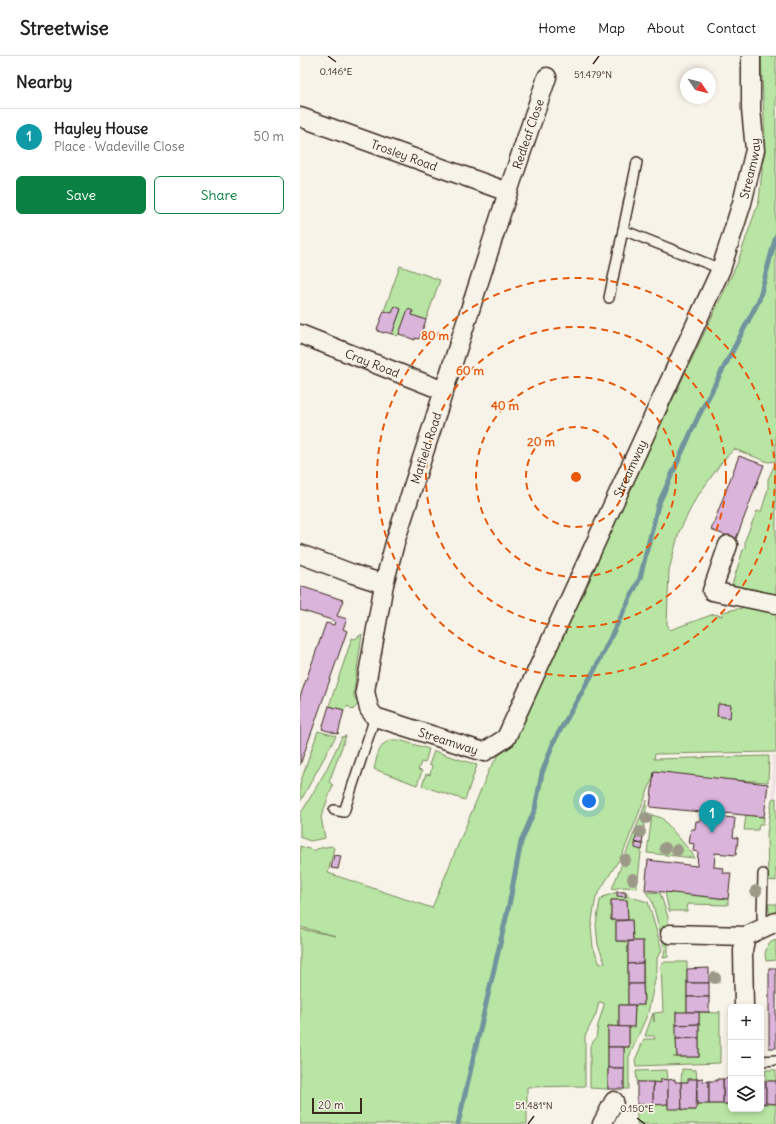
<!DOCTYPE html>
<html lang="en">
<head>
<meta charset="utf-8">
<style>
  body { margin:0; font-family:Delius,sans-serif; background:#f2f2f2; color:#222 }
  .controls { position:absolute; right:12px; bottom:12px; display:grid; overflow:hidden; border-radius:6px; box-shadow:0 2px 6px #0003 }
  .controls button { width:36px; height:36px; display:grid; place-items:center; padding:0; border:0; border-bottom:1px solid #e0e0e0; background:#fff; color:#222; font:20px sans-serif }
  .compass { position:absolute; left:380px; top:12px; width:36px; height:36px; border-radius:50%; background:#fff; box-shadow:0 2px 6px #0003; rotate:125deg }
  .scale { position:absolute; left:12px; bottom:10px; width:50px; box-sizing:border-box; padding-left:4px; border:2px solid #3b2a1e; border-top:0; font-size:11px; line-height:14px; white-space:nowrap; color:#3b2a1e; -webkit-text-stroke:3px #f7f3e8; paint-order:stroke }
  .you { position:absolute; left:289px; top:745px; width:14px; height:14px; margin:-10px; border:3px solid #fff; border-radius:50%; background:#1a73e8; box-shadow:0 0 0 6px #1a73e833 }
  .badge { display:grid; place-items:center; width:26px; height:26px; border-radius:50%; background:#0b8043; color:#fff; font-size:13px; font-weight:700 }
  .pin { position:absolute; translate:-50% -33px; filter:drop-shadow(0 1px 2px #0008) }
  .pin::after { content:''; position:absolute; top:21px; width:14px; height:12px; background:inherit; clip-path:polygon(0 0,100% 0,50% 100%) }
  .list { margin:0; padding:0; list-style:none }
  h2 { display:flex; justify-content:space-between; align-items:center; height:52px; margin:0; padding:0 16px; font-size:17px }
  h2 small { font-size:13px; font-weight:400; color:#767676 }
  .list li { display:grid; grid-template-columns:26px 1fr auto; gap:12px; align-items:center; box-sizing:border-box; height:56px; padding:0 16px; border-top:1px solid #e0e0e0 }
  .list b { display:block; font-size:15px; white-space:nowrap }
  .list p { margin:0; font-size:13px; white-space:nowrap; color:#767676 }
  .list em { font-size:13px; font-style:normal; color:#767676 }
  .actions { display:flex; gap:8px; padding:12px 16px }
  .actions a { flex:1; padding:9px 0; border:1px solid #0b8043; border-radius:6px; text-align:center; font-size:14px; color:#0b8043 }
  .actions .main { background:#0b8043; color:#fff }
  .icon { flex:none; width:22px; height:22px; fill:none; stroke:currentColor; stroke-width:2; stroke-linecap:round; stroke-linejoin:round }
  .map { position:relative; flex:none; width:476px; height:1068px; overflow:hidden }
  header { display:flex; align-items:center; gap:24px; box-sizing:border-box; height:56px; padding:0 20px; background:#fff; border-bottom:1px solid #e0e0e0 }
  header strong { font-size:19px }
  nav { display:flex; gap:22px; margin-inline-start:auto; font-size:14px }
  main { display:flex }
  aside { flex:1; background:#fff }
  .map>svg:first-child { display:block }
</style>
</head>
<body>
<header>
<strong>Streetwise</strong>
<nav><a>Home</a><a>Map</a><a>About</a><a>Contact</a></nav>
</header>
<main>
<aside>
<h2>Nearby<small></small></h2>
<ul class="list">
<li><span class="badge" style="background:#0f9aa8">1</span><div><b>Hayley House</b><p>Place · Wadeville Close</p></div><em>50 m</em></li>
</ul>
<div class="actions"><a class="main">Save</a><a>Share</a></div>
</aside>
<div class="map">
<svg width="476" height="1068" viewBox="0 0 476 1068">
  <rect width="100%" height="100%" fill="#f7f3e8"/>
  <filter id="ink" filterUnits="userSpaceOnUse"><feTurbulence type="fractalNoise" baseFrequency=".025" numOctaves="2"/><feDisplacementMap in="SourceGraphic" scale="8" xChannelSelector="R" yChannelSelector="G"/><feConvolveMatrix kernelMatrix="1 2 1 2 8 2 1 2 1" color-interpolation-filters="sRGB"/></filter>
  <g filter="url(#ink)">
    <!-- built -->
    <path fill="#efe0e4" d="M 472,699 L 476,699 L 476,742 L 472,743 Z"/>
    <!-- green -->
    <g fill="#b8e5a3" stroke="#7a8860">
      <path d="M 461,0 L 476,0 L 476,405 L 468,406 L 434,393 L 421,407 L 395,444 L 379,476 L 369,514 L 367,568 L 370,574 L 414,558 L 422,560 L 422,556 L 442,552 L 442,548 L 476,554 L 476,696 L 355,698 L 354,703 L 469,700 L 468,726 L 354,719 L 323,797 L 296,841 L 291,870 L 293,891 L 300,908 L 305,907 L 298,889 L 296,869 L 300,844 L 303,841 L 317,836 L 327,836 L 327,840 L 348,846 L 362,894 L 357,902 L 357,915 L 348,957 L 329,1001 L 329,1033 L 324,1033 L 324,991 L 329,991 L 329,971 L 334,970 L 335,949 L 344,949 L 343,885 L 333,885 L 332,864 L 328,864 L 327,844 L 311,844 L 311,864 L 316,865 L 316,885 L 328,886 L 328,949 L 319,949 L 319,971 L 308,970 L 308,1033 L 290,1032 L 290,990 L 296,982 L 298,969 L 304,949 L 304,947 L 299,946 L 296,958 L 285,980 L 285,1030 L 227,1031 L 227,1068 L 0,1068 L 0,873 L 36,880 L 0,871 L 0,790 L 15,795 L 16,793 L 31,790 L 34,792 L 28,817 L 132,852 L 189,714 L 198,700 L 210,691 L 293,511 L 437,208 L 459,145 L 465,84 Z"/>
      <path d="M 100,210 L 140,224 L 126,264 L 112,259 L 108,254 L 99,278 L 97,280 L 92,278 L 101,253 L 95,251 L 92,257 L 84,255 Z"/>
      <path d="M 476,406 L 476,540 L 431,532 L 443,494 L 445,492 L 445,484 L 457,455 L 461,456 L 468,433 L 468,423 Z"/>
      <path d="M 62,578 L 54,634 L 54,640 L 58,648 L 53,654 L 48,650 L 44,654 L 29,650 L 52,582 L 55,583 Z"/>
      <path d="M 18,675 L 36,680 L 0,746 L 0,728 Z"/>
      <path d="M 46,680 L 29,726 L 33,729 L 21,761 L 25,782 L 10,785 L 0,781 L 0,757 L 3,754 L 25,716 L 42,681 Z"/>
      <path d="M 92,684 L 99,684 L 129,693 L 125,707 L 121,706 L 118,714 L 122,715 L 117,729 L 74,713 C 77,702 78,687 92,684 Z"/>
      <path d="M 134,695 L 177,709 L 165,744 L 122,730 L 126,718 L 130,719 L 132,710 L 129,709 Z"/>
      <path d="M 476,742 L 476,825 L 468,824 L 467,778 L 472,743 Z"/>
      <path d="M 347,744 L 337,832 L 323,831 L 312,833 Z"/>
      <path d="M 352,759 L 362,762 L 391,796 L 395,802 L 347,797 Z"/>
      <path d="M 446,759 L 464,761 L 463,768 L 459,768 L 458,774 L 444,774 Z"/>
      <path d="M 346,836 L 360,837 L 368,861 L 368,901 L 363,902 L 365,894 L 352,845 Z"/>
      <path d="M 365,836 L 428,843 L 428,849 L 388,848 L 387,855 L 369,855 Z"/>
      <path d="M 468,848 L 476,848 L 476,858 L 470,861 Z"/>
      <path d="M 476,884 L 476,904 L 466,905 L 465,897 L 469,887 Z"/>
      <path d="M 365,906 L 387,906 L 387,956 L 376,957 L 377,1001 L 373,1001 L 399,1001 L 399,956 L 417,957 L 420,955 L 420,1007 L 336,1010 L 335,1004 L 344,983 L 355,983 L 354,980 L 345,980 L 353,957 L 354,966 L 354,957 L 363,956 L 361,910 L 362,907 Z"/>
      <path d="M 382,1013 L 396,1014 L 397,1023 L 389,1023 L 388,1026 L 381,1026 Z"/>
      <path d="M 367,1014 L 368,1024 L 361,1023 L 361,1027 L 337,1026 L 336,1015 Z"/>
      <path d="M 465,1014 L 476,1014 L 476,1025 L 466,1025 Z"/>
      <path d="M 337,1048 L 368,1048 L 382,1053 L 382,1054 L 396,1054 L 397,1048 L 431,1048 L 431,1053 L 461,1053 L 461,1048 L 476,1048 L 476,1068 L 337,1068 Z"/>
    </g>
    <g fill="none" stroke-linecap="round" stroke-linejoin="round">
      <!-- stream -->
      <path stroke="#6f949d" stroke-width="5" d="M 158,1068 L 209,849 L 221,786 L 235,753 L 242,717 L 254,685 L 295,613 L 340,522 L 358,449 L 398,361 L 459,244 L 476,180"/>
    </g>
    <!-- building -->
    <g fill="#dbb4dc" stroke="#3b2a1e">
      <path d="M 95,250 L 101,253 L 92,278 L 85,276 L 84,277 L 78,275 L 78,273 L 77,273 L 84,255 L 92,257 Z"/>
      <path d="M 108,253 L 113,255 L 112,259 L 126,264 L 119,283 L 115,282 L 115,284 L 99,278 Z"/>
      <path d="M 439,400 L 464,409 L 436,483 L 411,474 Z"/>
      <path d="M 0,530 L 43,544 L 37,560 L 47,563 L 43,573 L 47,575 L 0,709 L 0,641 L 26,567 L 34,569 L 35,565 L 0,554 Z"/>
      <path d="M 418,648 L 431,649 L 430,662 L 417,660 Z"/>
      <path d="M 29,650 L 44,654 L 38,678 L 22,673 Z"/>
      <path d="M 354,715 L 468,728 L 464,761 L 424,757 L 423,761 L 435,762 L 433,781 L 438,782 L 436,799 L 415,797 L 414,811 L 424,812 L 423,817 L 431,817 L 428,843 L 345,834 L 348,804 L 397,810 L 398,796 L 393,795 L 394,788 L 389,787 L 391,773 L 395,773 L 396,765 L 400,765 L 401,756 L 350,751 Z"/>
      <path d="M 336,780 L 343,781 L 342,788 L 335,786 Z"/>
      <path d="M 335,787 L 343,788 L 342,794 L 335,792 Z"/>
      <path d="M 34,799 L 41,800 L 38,813 L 31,812 Z"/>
      <path d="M 317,836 L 325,836 L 326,841 L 317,840 Z"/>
      <path d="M 311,844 L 327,844 L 328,864 L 311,864 Z"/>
      <path d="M 332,864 L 333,885 L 316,885 L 316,865 Z"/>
      <path d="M 333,885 L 343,885 L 343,907 L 328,908 L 328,886 Z"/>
      <path d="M 343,907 L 343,928 L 328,928 L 328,908 Z"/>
      <path d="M 409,912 L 409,927 L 387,927 L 387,913 Z"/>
      <rect x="469" y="912" width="7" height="80"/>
      <rect x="387" y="927" width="22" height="14"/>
      <path d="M 328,928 L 343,928 L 344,949 L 328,949 Z"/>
      <rect x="387" y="941" width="22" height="15"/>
      <path d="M 319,949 L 335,949 L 334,971 L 319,971 Z"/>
      <path d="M 376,956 L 399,956 L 399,968 L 376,969 Z"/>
      <path d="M 399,968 L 399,982 L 376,983 L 376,969 Z"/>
      <path d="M 308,970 L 329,971 L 329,991 L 308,991 Z"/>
      <path d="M 399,982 L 399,1001 L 377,1001 L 376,983 Z"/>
      <rect x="308" y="991" width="16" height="21"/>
      <rect x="308" y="1012" width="16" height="21"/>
      <path d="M 403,1022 L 403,1026 L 409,1025 L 409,1048 L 397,1048 L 397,1023 Z"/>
      <path d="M 431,1022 L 431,1048 L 423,1048 L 423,1023 Z"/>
      <path d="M 361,1023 L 368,1024 L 368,1048 L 353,1049 L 353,1026 L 361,1027 Z"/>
      <path d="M 375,1023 L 375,1026 L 381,1026 L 382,1053 L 368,1053 L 368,1024 Z"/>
      <path d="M 388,1023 L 397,1023 L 396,1054 L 382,1054 L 381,1026 L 388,1026 Z"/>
      <path d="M 417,1023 L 423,1023 L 423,1048 L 409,1048 L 409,1025 L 417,1025 Z"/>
      <path d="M 461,1025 L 466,1025 L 466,1047 L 461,1048 Z"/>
      <path d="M 466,1025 L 476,1025 L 476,1048 L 466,1047 Z"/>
      <path d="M 337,1026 L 353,1026 L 353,1049 L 337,1048 Z"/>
    </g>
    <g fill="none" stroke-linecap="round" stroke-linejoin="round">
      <defs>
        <g id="lane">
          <path d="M 323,174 L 337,106"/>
          <path d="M 309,242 L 323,174 L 421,213"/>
          <path d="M 34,754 L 44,756 L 75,661"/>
          <path d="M 463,818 L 462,861 L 465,872"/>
          <path d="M 461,1005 L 476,1004"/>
        </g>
        <g id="street">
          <path id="s1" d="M 247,21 L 208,136 L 96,483 L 84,528 L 65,635 L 69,653 L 75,661 L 184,696 L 206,682 L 421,213 L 442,147 L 455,94 L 451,53 L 451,0"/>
          <path id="s2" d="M 0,61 L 208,136"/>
          <path id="s3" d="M 0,278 L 144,335"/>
          <path d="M 428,489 L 412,535 L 476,548"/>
          <path d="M 0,498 L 53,518 L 84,528"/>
          <path d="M 370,878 L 446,880"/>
          <path d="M 444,951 L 443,894 L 446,880 L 476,866"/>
          <path d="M 302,1068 L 314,1045"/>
        </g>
      </defs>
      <!-- lane casing -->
      <use href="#lane" stroke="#3b2a1e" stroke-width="12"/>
      <!-- street casing -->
      <use href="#street" stroke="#3b2a1e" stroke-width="21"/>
      <!-- lane -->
      <use href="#lane" stroke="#f7f3e8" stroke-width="9"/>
      <!-- street -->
      <use href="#street" stroke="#f7f3e8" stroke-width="18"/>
    </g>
    <!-- trees -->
    <g fill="#9d9988">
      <circle cx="346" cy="762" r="6"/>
      <circle cx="340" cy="776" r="6"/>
      <circle cx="365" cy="792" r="6"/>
      <circle cx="377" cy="794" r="6"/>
      <circle cx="325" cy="804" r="6"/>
      <circle cx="333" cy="823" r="6"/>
      <circle cx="456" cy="835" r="6"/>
      <circle cx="415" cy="922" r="6"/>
    </g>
  </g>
  <!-- ticks -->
  <path fill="none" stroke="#3b2a1e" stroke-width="1.5" d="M 28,0 L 36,6M 293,8 L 299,0M 337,1062 L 345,1068M 228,1068 L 234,1060"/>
  <!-- distance rings -->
  <g fill="none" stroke="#e8590c" stroke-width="2" stroke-dasharray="7 5">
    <circle cx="276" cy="421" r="50"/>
    <circle cx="276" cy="421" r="100"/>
    <circle cx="276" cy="421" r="150"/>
    <circle cx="276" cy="421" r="199"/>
  </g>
  <g text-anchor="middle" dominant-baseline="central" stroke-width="3.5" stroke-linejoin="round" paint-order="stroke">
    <!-- street labels -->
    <g font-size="12" fill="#3b2a1e" stroke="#f7f3e8">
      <text transform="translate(228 78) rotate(-71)">Redleaf Close</text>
      <text stroke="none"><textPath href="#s2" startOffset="111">Trosley Road</textPath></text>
      <text stroke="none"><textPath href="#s1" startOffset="1431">Streamway</textPath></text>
      <text stroke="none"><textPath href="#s3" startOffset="78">Cray Road</textPath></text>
      <text transform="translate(126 392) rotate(-72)">Matfield Road</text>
      <text stroke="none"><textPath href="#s1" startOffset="1107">Streamway</textPath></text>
      <text stroke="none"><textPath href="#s1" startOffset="747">Streamway</textPath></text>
    </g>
  </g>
  <g font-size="10" text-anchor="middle" fill="#3b2a1e" stroke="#f7f3e8" stroke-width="3.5" stroke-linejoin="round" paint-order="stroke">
    <text x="36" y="19">0.146°E</text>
    <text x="293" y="22">51.479°N</text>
    <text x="234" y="1053">51.481°N</text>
    <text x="337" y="1056">0.150°E</text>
  </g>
  <circle cx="276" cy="421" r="6" fill="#e8590c" stroke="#f7f3e8" stroke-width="2"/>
  <g font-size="12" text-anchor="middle" font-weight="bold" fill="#e8590c" stroke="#f7f3e8" stroke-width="3.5" stroke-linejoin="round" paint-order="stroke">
    <text x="135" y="284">80 m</text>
    <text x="170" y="319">60 m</text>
    <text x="205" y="354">40 m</text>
    <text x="241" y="390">20 m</text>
  </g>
</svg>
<div class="controls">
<button>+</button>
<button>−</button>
<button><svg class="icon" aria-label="layers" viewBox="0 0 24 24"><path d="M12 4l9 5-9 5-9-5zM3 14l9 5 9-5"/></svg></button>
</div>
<svg class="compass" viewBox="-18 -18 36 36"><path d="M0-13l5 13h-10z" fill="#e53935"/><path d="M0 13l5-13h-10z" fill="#767676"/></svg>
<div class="scale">20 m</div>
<div class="you"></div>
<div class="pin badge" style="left:412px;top:777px;background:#0f9aa8">1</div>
</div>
</main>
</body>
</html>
